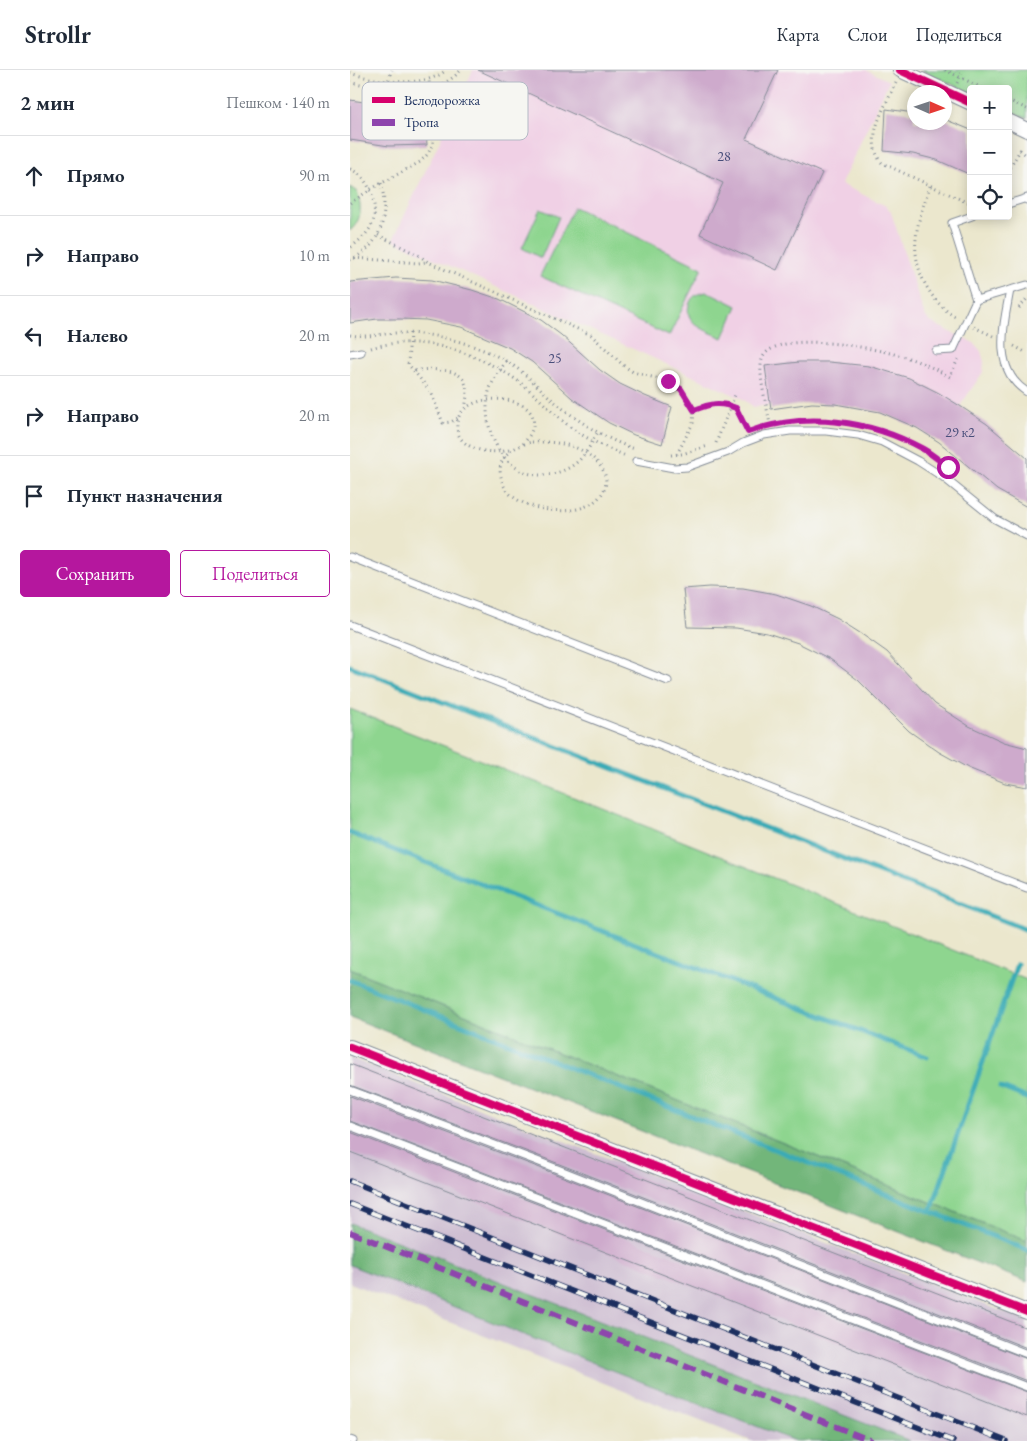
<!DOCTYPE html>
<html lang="ru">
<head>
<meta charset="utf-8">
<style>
  body { margin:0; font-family:"EB Garamond",serif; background:#f2f2f3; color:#1f2937 }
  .controls { position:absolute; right:15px; top:15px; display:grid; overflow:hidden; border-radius:5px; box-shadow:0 2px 12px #0003 }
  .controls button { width:45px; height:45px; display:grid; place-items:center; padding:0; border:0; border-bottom:1px solid #e0e1e3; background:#fff; color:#1f2937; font:25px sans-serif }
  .compass { position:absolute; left:557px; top:15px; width:45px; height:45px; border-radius:50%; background:#fff; box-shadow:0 2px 12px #0003; rotate:93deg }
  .stop { position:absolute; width:15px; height:15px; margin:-11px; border:4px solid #b5179e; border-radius:50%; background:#fff }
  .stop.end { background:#b5179e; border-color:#fff; box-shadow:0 1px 5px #0008 }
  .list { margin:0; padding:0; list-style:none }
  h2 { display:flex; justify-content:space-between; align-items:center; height:65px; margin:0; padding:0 20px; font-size:21px }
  h2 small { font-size:16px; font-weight:400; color:#747a83 }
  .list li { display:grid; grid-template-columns:32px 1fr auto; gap:15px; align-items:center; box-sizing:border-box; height:80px; padding:0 20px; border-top:1px solid #e0e1e3 }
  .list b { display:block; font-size:19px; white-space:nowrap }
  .list em { font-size:16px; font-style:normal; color:#747a83 }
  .actions { display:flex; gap:10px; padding:15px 20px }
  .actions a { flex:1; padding:11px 0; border:1px solid #b5179e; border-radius:5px; text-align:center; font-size:18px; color:#b5179e }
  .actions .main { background:#b5179e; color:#fff }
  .icon { flex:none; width:28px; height:28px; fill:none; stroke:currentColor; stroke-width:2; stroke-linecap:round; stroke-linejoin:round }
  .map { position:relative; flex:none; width:677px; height:1371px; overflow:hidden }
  header { display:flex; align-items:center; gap:30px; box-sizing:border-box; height:70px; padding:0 25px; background:#fff; border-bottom:1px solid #e0e1e3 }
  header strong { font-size:24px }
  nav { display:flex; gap:28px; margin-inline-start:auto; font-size:18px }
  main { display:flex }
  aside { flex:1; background:#fff }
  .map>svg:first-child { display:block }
</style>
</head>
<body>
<header>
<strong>Strollr</strong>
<nav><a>Карта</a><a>Слои</a><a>Поделиться</a></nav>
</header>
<main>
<aside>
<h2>2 мин<small>Пешком · 140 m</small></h2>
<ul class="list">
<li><svg class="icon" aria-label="ahead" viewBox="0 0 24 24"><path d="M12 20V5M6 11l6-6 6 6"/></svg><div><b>Прямо</b></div><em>90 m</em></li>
<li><svg class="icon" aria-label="right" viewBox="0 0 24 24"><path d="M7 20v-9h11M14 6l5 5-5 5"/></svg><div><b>Направо</b></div><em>10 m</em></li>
<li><svg class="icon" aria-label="left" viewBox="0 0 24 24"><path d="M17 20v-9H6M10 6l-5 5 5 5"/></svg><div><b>Налево</b></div><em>20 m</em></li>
<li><svg class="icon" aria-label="right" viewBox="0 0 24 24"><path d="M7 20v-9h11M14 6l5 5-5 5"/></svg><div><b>Направо</b></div><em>20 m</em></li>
<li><svg class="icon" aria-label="arrive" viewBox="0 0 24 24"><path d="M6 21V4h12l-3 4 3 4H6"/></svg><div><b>Пункт назначения</b></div></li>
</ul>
<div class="actions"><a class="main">Сохранить</a><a>Поделиться</a></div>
</aside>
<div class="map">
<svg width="677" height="1371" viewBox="0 0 677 1371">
  <rect width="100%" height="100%" fill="#f6f6f2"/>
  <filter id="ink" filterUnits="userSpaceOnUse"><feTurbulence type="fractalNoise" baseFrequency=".02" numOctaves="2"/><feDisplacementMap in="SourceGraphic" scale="10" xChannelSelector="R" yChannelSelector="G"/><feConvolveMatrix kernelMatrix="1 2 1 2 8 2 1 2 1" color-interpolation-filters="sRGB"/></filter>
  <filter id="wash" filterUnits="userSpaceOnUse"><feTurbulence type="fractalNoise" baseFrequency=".0096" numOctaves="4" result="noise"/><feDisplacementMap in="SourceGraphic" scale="20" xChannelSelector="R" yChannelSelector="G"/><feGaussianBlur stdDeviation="1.12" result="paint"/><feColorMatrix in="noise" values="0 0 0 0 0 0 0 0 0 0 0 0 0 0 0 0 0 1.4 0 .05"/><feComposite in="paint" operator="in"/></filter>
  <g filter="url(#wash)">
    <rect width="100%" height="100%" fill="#ebe7cd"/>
    <!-- built -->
    <path fill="#f0d0e5" d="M 123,0 L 516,0 L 539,11 L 491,114 L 536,136 L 541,142 L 574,244 L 579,251 L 586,255 L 624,273 L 631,281 L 634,292 L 633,302 L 610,336 L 589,323 L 559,308 L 519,296 L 415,296 L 421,335 L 404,337 L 391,328 L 43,170 Z"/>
    <!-- industrial -->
    <path fill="#cebed2" d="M 0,988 L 677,1251 L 677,1371 L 401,1371 L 0,1213 Z"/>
    <!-- green -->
    <g fill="#8ed58f" stroke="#548276">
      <path d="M 571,0 L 677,0 L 677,48 L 658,40 L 658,19 L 621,19 L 621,23 Z"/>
      <path d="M 0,117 L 7,122 C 12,137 12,150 0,161 Z"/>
      <path d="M 224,137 L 352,198 L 319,266 L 190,206 Z"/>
      <path d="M 190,139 L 209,147 L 191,188 L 172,178 Z"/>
      <path d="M 357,222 L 363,224 L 387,236 L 373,268 C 358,261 331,254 340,232 C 344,224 350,223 357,222 Z"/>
      <path d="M 0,639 L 181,710 L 677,910 L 677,1171 L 0,899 Z"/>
    </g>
    <!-- forest -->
    <g fill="#72b67a" stroke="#46726c">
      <path d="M 0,899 L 677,1171 L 677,1212 L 0,947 Z"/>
      <path d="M 0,1153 L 560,1371 L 445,1371 L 264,1301 L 0,1195 Z"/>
    </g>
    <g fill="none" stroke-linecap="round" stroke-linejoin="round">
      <!-- stream -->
      <g stroke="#3aabb6" stroke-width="5">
        <path d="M 0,596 L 677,860"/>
        <path d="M 0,763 L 577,987"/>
        <path d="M 0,910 L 677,1180"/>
        <path d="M 650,1017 L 677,1028"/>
        <path d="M 581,1141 L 667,894"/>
      </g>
    </g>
    <g id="blocks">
      <!-- building -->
      <g fill="#ceaacc">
        <path d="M 128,0 L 428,0 L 396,69 L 472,103 L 427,200 L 350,164 L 373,113 Z"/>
        <path d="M 0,30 L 42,36 L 74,35 L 77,75 L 39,76 L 0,70 Z"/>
        <path d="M 536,39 L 564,43 L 564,52 L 594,52 L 594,49 L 621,60 L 621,105 L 587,90 L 563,84 L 534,81 Z"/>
        <path d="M 46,208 L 82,210 L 122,220 L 149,229 L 191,250 L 211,265 L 250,300 L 270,314 L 295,326 L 322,337 L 312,374 L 284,365 L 259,353 L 222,328 L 182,292 L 160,278 L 111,257 L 76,250 L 51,249 L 27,249 L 0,253 L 0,212 Z"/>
        <path d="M 449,292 L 479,292 L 519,296 L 559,308 L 589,323 L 610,336 L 637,354 L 677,388 L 677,437 L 647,420 L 589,372 L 567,358 L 530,342 L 485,334 L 462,333 L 421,339 L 415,296 Z"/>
        <path d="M 360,517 L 393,518 L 426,524 L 461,536 L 488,549 L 510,563 L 537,582 L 585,634 L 619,656 L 654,672 L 677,678 L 677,717 L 655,713 L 618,698 L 589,682 L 559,661 L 508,610 L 480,589 L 448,573 L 417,563 L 386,558 L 337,557 L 333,519 Z"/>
        <path d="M 0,994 L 677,1258 L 677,1278 L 189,1086 L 0,1015 Z"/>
        <path d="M 0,1026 L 185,1096 L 677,1289 L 677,1311 L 0,1051 Z"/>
        <path d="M 0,1062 L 677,1322 L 677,1347 L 0,1082 Z"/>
      </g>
    </g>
  </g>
  <g filter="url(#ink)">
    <use href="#blocks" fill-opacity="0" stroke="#838b96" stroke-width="1"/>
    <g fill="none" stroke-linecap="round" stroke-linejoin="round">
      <defs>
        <g id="lane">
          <path d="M 658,134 L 677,128 L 677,130"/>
          <path d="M 622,146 L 602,153 L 626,230 L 677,215"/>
          <path d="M 660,220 C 654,254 641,299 677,322"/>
          <path d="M 586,281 L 603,280 L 626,230"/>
          <path d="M 0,284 L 11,282"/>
          <path d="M 286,391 L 324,398 L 337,397 L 378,382 L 393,373 L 414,365 L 440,361 L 476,361 L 508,365 L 532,372 L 568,391 L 593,407 L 645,449 L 677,466"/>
          <path d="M 0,487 L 318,611"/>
          <path d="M 0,555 L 677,818"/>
          <path d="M 0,1020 L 187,1091 L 677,1284"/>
          <path d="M 0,1056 L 677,1317"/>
          <path d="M 0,1370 L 3,1371"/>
        </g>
        <g id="street">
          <path d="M 550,0 L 621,33"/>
          <path d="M 658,51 L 677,60"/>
          <path d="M 0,977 L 677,1242"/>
        </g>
      </defs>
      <!-- lane casing -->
      <use href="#lane" stroke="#838b96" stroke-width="9"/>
      <!-- street casing -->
      <use href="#street" stroke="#838b96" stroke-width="16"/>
      <!-- path -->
      <g stroke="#838b96" stroke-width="3" stroke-dasharray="1 4" stroke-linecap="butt">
        <path d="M 595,0 L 634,19"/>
        <path d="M 0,3 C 24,11 76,19 96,0"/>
        <path d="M 0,12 C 17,18 64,25 81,19 C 91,16 104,8 111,0"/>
        <path d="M 546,13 C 536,35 512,70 532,93 L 614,131 L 621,133"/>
        <path d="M 607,13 L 613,0"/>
        <path d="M 35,19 L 42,0"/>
        <path d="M 658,30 L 677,39"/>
        <path d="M 0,99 C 19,107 28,132 23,152 C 19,163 9,171 0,178"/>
        <path d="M 658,102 L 670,80 L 677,86"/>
        <path d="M 580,116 C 575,132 567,151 566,169 C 563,200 580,232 607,248"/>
        <path d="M 0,133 L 21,119 L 70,92 L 78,84 L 83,73 L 79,9"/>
        <path d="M 28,165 L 70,186 L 78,192 L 241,265 L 274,296 L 283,302 L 317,311 L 331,319 L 344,340 L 343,353 L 327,384"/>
        <path d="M 4,188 L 68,193 L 77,192"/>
        <path d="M 0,190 C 32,176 39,145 31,113"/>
        <path d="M 669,238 L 677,229"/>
        <path d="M 624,257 L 643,266"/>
        <path d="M 60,263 L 58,294 L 81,322 L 93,353 L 101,352 L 108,348"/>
        <path d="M 0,265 C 15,268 30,264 46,263 C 83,262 124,273 156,291 C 175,302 190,319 206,333 C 229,352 257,370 285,379"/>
        <path d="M 664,276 L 677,283"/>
        <path d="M 21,278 C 70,263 127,282 168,311 C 186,324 201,342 219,356 C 236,369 257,378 276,386"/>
        <path d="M 156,291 C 150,300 144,308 140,318 C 127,359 157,417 206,403 C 213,401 220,398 226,393 C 236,385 242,372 248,362"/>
        <path d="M 65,301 C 73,299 81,299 89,300 C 116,301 120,315 115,338"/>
        <path d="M 344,340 C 360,334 369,331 386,338 L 397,361"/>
        <path d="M 420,355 C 418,339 406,301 413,287 C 428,258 529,279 555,287 C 571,292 586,299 600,307 L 608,289"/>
        <path d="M 182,372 C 207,371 236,375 251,397 C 256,404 258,413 253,422 C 237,450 179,443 160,424 C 155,419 152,413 151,407 C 146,386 164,376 182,372 Z"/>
        <path d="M 366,373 L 385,325"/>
        <path d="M 159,380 C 139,386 100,378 108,349 C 118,315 215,326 173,374"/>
        <path d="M 321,385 L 332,384 L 358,376"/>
      </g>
      <!-- lane -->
      <use href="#lane" stroke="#fff" stroke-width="7"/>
      <!-- street -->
      <use href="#street" stroke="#fff" stroke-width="14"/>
      <defs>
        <g id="rail">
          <path d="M 0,1111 L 656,1371"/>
          <path d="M 0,1134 L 603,1371"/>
        </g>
      </defs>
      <!-- rail casing -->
      <use href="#rail" stroke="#1b2f5e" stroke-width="5.5"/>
      <!-- rail -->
      <use href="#rail" stroke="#f6f6f2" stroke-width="4" stroke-dasharray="11" stroke-linecap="butt"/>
      <!-- quiet -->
      <path stroke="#8e44ad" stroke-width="6" stroke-dasharray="12 6" stroke-linecap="butt" d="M 0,1162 L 522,1371"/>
      <defs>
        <g id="cycleway">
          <path d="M 550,0 L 621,33"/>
          <path d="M 0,977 L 677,1242"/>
        </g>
      </defs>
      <!-- cycleway casing -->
      <use href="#cycleway" stroke="#f6f6f2" stroke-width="11"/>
      <!-- cycleway -->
      <use href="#cycleway" stroke="#d6006c" stroke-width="8"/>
    </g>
  </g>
  <g fill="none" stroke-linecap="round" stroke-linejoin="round" filter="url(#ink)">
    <!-- route -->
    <path stroke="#b5179e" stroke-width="6" d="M 318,311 L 331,319 L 344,340 C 360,334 369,331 386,338 L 398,362 C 455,341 520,350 573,379 C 582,384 590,391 598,397"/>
  </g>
  <g text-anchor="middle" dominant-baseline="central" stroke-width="4.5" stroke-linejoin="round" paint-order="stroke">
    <!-- number labels -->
    <g font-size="14" fill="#484e7a">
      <text x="374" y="86">28</text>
      <text x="205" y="288">25</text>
      <text x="610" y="362">29 к2</text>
    </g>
  </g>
  <!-- legend -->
  <rect x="12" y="12" width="166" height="58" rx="8" fill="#f6f6f2" stroke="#b4bac6" stroke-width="1"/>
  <rect x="22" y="27" width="23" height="6" fill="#d6006c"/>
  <rect x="22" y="49" width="23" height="7" fill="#8e44ad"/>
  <g font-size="14" fill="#1b2f5e">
    <text x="54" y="35">Велодорожка</text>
    <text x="54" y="57">Тропа</text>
  </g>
</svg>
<div class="controls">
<button>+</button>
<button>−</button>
<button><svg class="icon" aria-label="locate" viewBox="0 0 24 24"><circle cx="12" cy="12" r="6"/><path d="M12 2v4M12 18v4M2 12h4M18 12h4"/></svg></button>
</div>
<svg class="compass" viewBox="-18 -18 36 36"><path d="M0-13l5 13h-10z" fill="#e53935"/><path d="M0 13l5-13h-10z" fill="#747a83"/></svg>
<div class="stop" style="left:598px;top:397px"></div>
<div class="stop end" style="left:318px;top:311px"></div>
</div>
</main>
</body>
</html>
